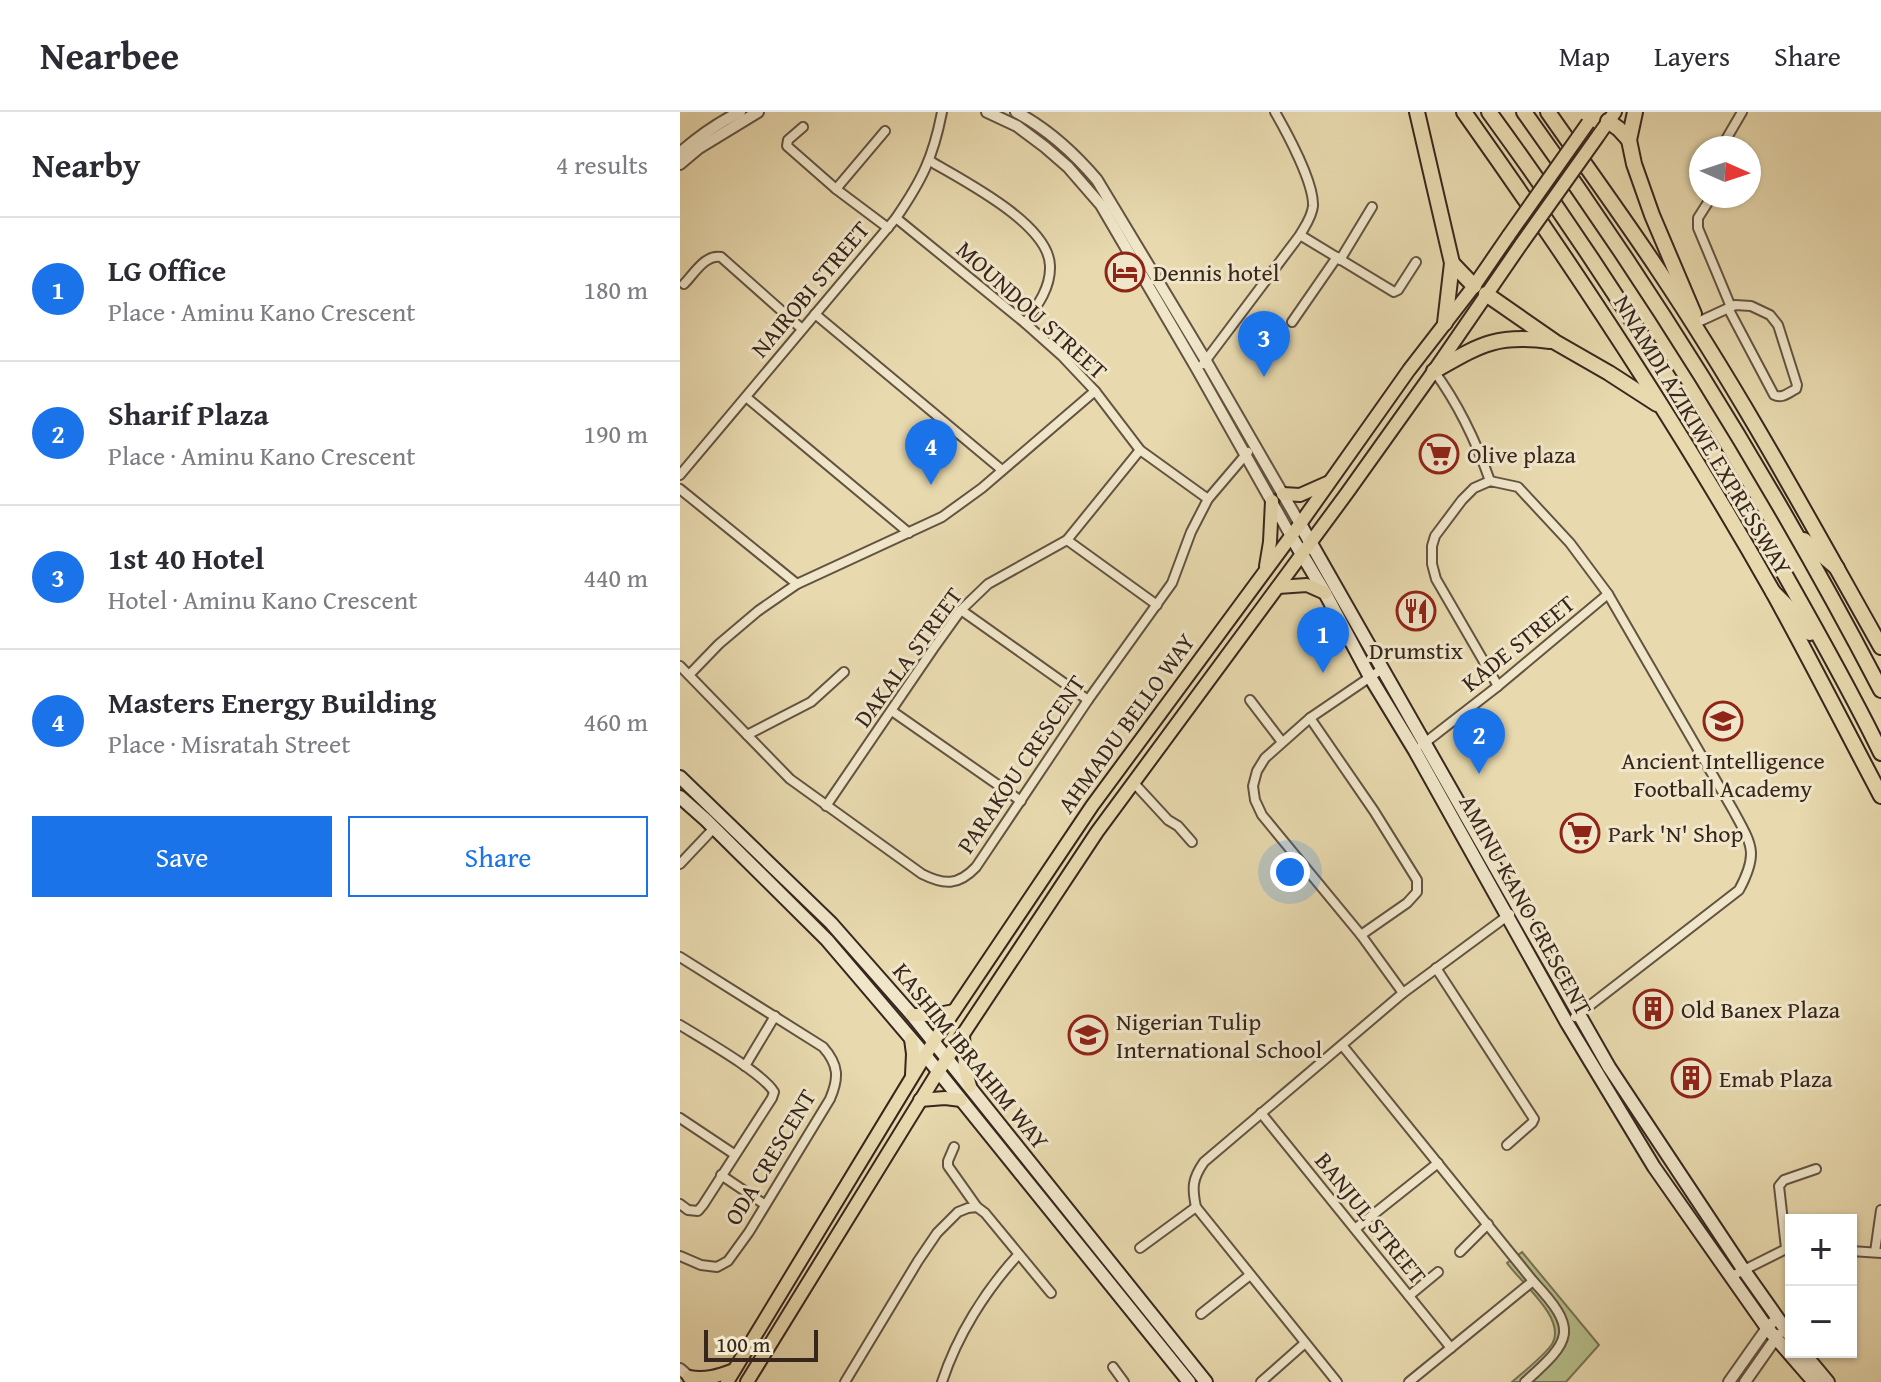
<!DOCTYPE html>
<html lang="en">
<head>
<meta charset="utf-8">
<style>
  body { margin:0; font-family:"Gentium Book Plus",serif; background:#f2f2f3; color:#2b2b33 }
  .controls { position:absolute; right:24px; bottom:24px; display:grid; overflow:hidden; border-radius:0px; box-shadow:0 2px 6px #0004 }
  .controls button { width:72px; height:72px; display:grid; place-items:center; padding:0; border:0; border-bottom:2px solid #e1e1e2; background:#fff; color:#2b2b33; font:40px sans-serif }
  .compass { position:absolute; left:1009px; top:24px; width:72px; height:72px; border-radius:50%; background:#fff; box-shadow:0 2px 6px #0004; rotate:93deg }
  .scale { position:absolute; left:24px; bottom:20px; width:114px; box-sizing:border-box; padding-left:8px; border:4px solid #37261e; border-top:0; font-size:22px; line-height:28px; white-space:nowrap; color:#37261e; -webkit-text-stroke:6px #f0e6ca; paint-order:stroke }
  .you { position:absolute; left:610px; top:760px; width:28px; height:28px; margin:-20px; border:6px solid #fff; border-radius:50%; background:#1a73e8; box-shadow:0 0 0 12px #1a73e833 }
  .badge { display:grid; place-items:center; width:52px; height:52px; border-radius:50%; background:#1a73e8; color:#fff; font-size:26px; font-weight:700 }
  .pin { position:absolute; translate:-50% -66px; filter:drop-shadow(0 2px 4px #0008) }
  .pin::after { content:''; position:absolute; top:42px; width:28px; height:24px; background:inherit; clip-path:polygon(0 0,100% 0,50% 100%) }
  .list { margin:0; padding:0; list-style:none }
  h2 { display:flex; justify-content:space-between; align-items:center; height:104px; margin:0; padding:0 32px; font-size:34px }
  h2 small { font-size:26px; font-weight:400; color:#7c7c81 }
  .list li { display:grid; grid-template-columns:52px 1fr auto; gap:24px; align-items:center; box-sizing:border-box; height:144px; padding:0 32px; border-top:2px solid #e1e1e2 }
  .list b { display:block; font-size:30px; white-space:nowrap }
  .list p { margin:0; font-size:26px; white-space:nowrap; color:#7c7c81 }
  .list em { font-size:26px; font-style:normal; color:#7c7c81 }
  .actions { display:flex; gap:16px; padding:24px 32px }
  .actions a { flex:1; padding:18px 0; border:2px solid #1a73e8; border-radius:0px; text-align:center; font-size:28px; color:#1a73e8 }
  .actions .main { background:#1a73e8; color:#fff }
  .map { position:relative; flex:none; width:1201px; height:1270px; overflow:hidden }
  header { display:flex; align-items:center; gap:48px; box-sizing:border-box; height:112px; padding:0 40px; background:#fff; border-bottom:2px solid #e1e1e2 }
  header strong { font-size:38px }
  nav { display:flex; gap:44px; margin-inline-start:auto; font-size:28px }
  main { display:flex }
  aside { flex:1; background:#fff }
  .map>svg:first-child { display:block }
</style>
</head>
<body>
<header>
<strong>Nearbee</strong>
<nav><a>Map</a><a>Layers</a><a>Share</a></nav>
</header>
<main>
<aside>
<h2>Nearby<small>4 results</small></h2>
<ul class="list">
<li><span class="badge">1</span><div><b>LG Office</b><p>Place · Aminu Kano Crescent</p></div><em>180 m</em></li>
<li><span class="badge">2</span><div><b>Sharif Plaza</b><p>Place · Aminu Kano Crescent</p></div><em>190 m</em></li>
<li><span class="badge">3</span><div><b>1st 40 Hotel</b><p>Hotel · Aminu Kano Crescent</p></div><em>440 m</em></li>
<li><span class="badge">4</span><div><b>Masters Energy Building</b><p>Place · Misratah Street</p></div><em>460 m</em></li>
</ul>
<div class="actions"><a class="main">Save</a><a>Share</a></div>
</aside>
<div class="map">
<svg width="1201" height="1270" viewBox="0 0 1201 1270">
  <rect width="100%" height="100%" fill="#e8d9ae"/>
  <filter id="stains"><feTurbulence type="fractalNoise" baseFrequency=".0025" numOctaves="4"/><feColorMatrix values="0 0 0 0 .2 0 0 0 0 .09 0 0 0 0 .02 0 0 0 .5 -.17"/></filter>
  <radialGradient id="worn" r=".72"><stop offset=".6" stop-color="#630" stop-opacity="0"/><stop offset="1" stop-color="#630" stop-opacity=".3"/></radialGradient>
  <!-- green -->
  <path fill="#b6bf8a" stroke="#767254" stroke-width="2" d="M 842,1140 L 919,1233 L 886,1270 L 832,1270 C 842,1261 869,1240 873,1230 C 885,1205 841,1171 827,1151 Z"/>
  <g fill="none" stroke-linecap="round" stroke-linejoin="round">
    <defs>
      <g id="minor">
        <path d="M 123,15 L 108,28 L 107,34 L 156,77 L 208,116"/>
        <path d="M 1041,36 L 1062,0"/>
        <path d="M 250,49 C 282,68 372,113 370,156 C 370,177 357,194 345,211"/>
        <path d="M 156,77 L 205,19"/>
        <path d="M 1032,84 L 1018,106 L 1018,116 L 1051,195"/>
        <path d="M 216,106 L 345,211 L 382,244 L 415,279 L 460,338 L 528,387"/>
        <path d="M 620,123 L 714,180 L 718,178 L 736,150"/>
        <path d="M 660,148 L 692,95"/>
        <path d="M 4,172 C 14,162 25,142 41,145 L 122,217"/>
        <path d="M 135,202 L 322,358"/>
        <path d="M 612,210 L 657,145"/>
        <path d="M 1016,211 L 1055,193 L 1071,194 L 1090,203 L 1098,213 L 1117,273 L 1116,277 C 1108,281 1102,287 1094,283 L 1048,196"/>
        <path d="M 523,252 L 620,123 C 625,114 632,105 633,94 C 634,71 607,21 595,0"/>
        <path d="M 754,259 C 779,293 796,329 810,369"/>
        <path d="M 66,285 L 229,421"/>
        <path d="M 0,363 L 216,106 C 242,68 253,46 262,0"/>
        <path d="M 0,377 L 117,472"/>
        <path d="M 387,428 L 477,493"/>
        <path d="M 281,498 L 408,588"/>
        <path d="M 0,554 L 110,667 L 242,762 C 264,773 278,774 296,755 L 408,588 L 492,471 L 511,420 L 528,387 L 568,340"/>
        <path d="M 702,557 L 630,606 L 585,646 L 577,659 L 573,674 L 575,688 L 582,703 L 681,823 L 723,881"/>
        <path d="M 9,563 L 39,532 L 78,499 L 117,472 L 262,405 L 302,376 L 415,279"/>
        <path d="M 818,574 L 756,467 L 752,452 L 752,434 L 755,424 L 782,388 L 794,376 L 810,369 L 838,375 L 890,431 L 928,482 L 1053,698 C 1072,733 1079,741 1059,778 L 895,905"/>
        <path d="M 570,588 L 602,630"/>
        <path d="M 212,599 L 341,689"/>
        <path d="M 630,606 L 694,699 L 737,768 L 737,780 L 727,791 L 681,823"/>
        <path d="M 67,623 L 131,590 L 164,560"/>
        <path d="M 742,633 L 818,574 L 928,482"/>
        <path d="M 453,670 L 488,708 L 498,714 L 512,730"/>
        <path d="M 146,694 L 253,537 L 281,498 L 308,472 L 387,428 L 460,338"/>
        <path d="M 0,752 L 34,716"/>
        <path d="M 0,845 L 143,935 C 159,953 159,966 150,987 L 69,1120 L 48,1149 L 37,1155 L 21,1153 L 0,1144"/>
        <path d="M 756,856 L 854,1007 L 852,1011 L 827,1033"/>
        <path d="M 0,913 C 21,926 83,961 94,980 L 92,986 L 23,1093 L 18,1099 L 8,1098 L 0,1092"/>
        <path d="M 662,933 L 853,1169 C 899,1218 892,1228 845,1270"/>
        <path d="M 65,954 L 95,904"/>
        <path d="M 581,1001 L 771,1236"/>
        <path d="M 0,1006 L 54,1042"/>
        <path d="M 274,1035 L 268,1049 L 268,1054 L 297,1095"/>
        <path d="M 41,1063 L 84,1092"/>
        <path d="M 675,1117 L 758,1051"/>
        <path d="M 460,1136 L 516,1095"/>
        <path d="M 1106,1136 L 1099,1074 L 1104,1068 L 1136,1057"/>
        <path d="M 1171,1139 L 1201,1141"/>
        <path d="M 780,1140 L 808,1112"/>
        <path d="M 1195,1140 L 1201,1098"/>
        <path d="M 1050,1165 L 1110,1135"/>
        <path d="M 729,1184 L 758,1160"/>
        <path d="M 521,1202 L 570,1163"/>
        <path d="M 433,1255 L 444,1270"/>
        <path d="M 165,1270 L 238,1149 L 257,1121 L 278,1100 L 288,1096 L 297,1095 L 305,1101 L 371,1181"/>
        <path d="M 262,1270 C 277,1224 305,1179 338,1143"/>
        <path d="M 581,1270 L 625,1231"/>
        <path d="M 657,1270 L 516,1095 C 512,1076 512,1067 524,1050 L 723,881 L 830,802"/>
        <path d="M 729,1270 L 853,1169"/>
      </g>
      <g id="tertiary">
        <path d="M 307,0 L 337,14 L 365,35 L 388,55 L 421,93 L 517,257 L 611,424"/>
        <path d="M 336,0 C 366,16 395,42 417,68 L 526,249 L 620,412"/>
        <path d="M 0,41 C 18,25 38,11 60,0"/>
        <path d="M 0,52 L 19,36 L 78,0"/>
        <path d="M 0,1257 L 14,1269"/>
        <path d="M 1049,1270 L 1087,1216 L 1092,1211"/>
        <path d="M 1065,1270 L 1098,1223"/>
      </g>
      <g id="secondary">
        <path d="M 620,412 L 929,955 L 1063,1157 L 1111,1225"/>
        <path d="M 611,424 L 645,481 L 690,565 L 735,639 L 887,911 L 974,1055 L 1087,1216 L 1134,1270"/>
        <path d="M 0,665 L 151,811 L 232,903 L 526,1270"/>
        <path d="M 0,685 L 26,708 L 147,828 L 245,943 L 509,1270"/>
        <path d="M 1123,1240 L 1148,1270"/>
      </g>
      <g id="primary">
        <path d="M 918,24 L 935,0"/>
        <path d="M 603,382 L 620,383 L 647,371"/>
        <path d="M 586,454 L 590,430 L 592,389"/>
        <path d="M 598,475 L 627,473 L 645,481"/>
        <path d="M 232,903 L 253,903 L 274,899"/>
        <path d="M 283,923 L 285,957 L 290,974"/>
        <path d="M 231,927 L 233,942 L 232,963"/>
        <path d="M 240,988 L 265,986 L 281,988"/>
        <path d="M 9,1265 C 26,1268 38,1264 54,1258"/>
        <path d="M 47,1270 L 254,929 L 412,694 L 620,412 L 729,258 L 794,174 L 829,123"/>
        <path d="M 67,1270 L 258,960 L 417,720 L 667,381 L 754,259 L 842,131"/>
      </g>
      <g id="trunk">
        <path d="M 737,0 L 772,151 L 765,211"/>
        <path d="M 784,0 C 894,155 999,314 1093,480 C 1130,547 1165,616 1201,684"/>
        <path d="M 868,0 C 905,53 943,105 979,159 C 1060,280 1130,409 1201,535"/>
        <path d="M 955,0 L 949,28 L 954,52 L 972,103 L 1014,202"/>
        <path d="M 928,9 L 939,17 L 949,28"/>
        <path d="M 772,151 L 794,174"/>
        <path d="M 806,182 L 875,230 L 929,261 L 977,292"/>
        <path d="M 754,259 C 800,233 815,222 870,229"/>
      </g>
      <g id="motorway">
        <path d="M 809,0 C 915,145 1012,298 1100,454 C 1135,516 1170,577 1201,641"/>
        <path d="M 844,0 C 977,184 1096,377 1201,578"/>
        <path d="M 1124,428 L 1157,456"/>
        <path d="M 1093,480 L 1106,493 L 1130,521"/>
      </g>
    </defs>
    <!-- minor casing -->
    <use href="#minor" stroke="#635342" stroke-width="12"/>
    <!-- tertiary casing -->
    <use href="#tertiary" stroke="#635342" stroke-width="14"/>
    <!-- secondary casing -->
    <use href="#secondary" stroke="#37261e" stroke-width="16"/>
    <!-- primary casing -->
    <use href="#primary" stroke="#37261e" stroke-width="16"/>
    <!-- trunk casing -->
    <use href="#trunk" stroke="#37261e" stroke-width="18"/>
    <!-- motorway casing -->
    <use href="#motorway" stroke="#37261e" stroke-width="18"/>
    <!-- minor -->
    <use href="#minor" stroke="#f0e6ca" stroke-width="8"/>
    <!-- tertiary -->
    <use href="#tertiary" stroke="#f0e6ca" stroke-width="10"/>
    <!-- secondary -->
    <use href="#secondary" stroke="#f0e6ca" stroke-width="12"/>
    <!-- primary -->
    <use href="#primary" stroke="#e8d9ae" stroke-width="12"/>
    <!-- trunk -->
    <use href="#trunk" stroke="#e8d9ae" stroke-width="14"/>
    <!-- motorway -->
    <use href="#motorway" stroke="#e8d9ae" stroke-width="14"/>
    <defs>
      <g id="primary-bridge">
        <path d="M 829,123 L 908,11"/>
        <path d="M 842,131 L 918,24"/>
      </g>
    </defs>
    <!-- primary-bridge casing -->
    <use href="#primary-bridge" stroke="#37261e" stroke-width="16" stroke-linecap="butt"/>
    <!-- primary-bridge -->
    <use href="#primary-bridge" stroke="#e8d9ae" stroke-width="12"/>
  </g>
  <!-- icons -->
  <defs>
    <symbol id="hotel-ring" viewBox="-11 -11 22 22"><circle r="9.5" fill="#f0e6ca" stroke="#8f2418" stroke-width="1.5"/><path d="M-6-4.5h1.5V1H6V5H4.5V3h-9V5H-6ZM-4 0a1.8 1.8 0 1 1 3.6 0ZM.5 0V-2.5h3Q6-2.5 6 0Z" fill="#8f2418"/></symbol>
    <symbol id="supermarket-ring" viewBox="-11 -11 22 22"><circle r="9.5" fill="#f0e6ca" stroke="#8f2418" stroke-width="1.5"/><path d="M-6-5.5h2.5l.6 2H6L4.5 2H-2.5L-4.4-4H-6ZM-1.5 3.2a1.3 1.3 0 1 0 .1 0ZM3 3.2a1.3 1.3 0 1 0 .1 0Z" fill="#8f2418"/></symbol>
    <symbol id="restaurant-ring" viewBox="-11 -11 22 22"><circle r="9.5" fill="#f0e6ca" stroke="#8f2418" stroke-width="1.5"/><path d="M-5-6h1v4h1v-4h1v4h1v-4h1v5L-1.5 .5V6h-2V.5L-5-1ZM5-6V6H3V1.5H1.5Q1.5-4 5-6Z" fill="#8f2418"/></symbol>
    <symbol id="school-ring" viewBox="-11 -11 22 22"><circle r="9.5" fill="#f0e6ca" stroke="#8f2418" stroke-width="1.5"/><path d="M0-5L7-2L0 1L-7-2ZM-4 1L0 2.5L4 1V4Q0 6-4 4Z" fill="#8f2418"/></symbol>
    <symbol id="building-ring" viewBox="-11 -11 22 22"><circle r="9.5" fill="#f0e6ca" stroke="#8f2418" stroke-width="1.5"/><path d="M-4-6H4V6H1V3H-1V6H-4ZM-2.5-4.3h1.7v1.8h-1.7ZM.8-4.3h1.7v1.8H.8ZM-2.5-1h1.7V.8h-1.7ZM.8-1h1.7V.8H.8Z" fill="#8f2418"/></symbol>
  </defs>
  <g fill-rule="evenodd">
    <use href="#hotel-ring" x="423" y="138" width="44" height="44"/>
    <use href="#supermarket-ring" x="737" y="320" width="44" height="44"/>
    <use href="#restaurant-ring" x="714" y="477" width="44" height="44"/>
    <use href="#school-ring" x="1021" y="587" width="44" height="44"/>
    <use href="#supermarket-ring" x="878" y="699" width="44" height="44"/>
    <use href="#building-ring" x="951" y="875" width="44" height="44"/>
    <use href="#school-ring" x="386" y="901" width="44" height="44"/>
    <use href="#building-ring" x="989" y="944" width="44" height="44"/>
  </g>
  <g text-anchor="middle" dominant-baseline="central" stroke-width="6" stroke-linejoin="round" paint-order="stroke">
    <!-- poi labels -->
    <g font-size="24" fill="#37261e" stroke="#f0e6ca" text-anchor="start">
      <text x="473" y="160">Dennis hotel</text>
      <text x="787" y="342">Olive plaza</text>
      <text x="736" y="538" text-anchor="middle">Drumstix</text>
      <text x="1043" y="648" text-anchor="middle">Ancient Intelligence<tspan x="1043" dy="28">Football Academy</tspan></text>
      <text x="928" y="721">Park 'N' Shop</text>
      <text x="1001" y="897">Old Banex Plaza</text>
      <text x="436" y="909">Nigerian Tulip<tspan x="436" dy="28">International School</tspan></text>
      <text x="1039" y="966">Emab Plaza</text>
    </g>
    <!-- street labels -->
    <g font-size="24" fill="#37261e" stroke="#f0e6ca">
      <text transform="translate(130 177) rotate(-50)">NAIROBI STREET</text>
      <text transform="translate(352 198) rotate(42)">MOUNDOU STREET</text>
      <text transform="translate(1023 323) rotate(59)">NNAMDI AZIKIWE EXPRESSWAY</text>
      <text transform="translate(838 531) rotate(-39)">KADE STREET</text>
      <text transform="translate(228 545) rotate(-54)">DAKALA STREET</text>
      <text transform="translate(446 611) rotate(-54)">AHMADU BELLO WAY</text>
      <text transform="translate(341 652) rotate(-56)">PARAKOU CRESCENT</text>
      <text transform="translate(846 793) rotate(61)">AMINU KANO CRESCENT</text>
      <text transform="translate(291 944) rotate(51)">KASHIM IBRAHIM WAY</text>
      <text transform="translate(90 1045) rotate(-59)">ODA CRESCENT</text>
      <text transform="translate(691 1106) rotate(51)">BANJUL STREET</text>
    </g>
  </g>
  <rect width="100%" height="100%" filter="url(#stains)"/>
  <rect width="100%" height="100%" fill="url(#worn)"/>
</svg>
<div class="controls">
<button>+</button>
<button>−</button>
</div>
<svg class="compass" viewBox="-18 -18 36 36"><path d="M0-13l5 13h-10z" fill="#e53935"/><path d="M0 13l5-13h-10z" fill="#7c7c81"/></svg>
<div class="scale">100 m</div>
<div class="you"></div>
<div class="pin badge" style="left:643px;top:561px">1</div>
<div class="pin badge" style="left:799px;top:662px">2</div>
<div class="pin badge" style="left:584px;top:265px">3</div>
<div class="pin badge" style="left:251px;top:373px">4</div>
</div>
</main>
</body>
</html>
